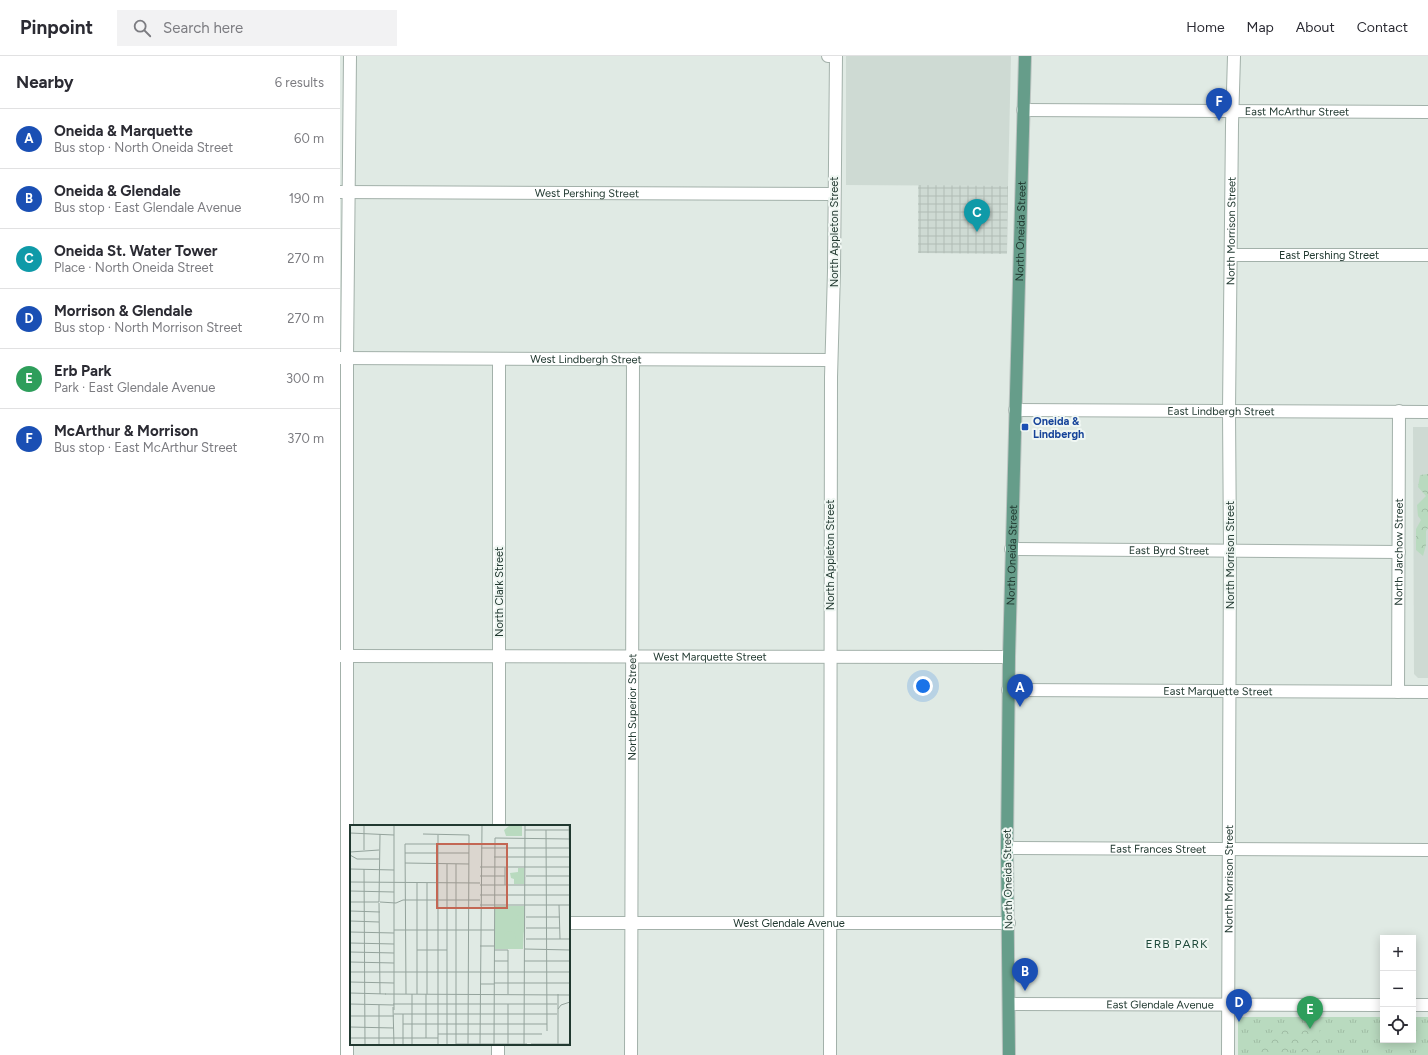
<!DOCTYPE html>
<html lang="en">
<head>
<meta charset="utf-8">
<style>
  body { margin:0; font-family:Figtree,sans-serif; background:#f2f2f3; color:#2b2b33 }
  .controls { position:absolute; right:12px; bottom:12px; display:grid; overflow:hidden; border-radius:0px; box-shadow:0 2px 10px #0003 }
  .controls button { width:36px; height:36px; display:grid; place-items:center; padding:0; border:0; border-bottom:1px solid #e1e1e2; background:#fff; color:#2b2b33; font:20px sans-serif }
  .you { position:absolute; left:583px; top:630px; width:14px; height:14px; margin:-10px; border:3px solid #fff; border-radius:50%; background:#1a73e8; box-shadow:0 0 0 6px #1a73e833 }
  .badge { display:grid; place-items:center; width:26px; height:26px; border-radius:50%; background:#2563eb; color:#fff; font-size:13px; font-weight:700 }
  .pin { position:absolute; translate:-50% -33px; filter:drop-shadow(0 1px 2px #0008) }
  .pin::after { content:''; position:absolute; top:21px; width:14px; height:12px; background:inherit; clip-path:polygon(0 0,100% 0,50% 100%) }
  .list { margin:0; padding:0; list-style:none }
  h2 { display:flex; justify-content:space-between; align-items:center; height:52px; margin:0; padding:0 16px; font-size:17px }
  h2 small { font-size:13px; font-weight:400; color:#7c7c81 }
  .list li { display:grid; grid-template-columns:26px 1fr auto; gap:12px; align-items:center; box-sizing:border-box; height:60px; padding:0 16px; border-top:1px solid #e1e1e2 }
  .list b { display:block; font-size:15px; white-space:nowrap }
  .list p { margin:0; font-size:13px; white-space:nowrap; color:#7c7c81 }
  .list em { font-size:13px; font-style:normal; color:#7c7c81 }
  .icon { flex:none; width:22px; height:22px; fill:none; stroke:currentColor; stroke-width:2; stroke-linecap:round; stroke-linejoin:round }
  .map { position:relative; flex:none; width:1088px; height:999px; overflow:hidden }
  header { display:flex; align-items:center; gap:24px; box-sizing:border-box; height:56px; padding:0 20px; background:#fff; border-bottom:1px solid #e1e1e2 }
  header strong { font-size:19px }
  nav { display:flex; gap:22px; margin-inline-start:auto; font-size:14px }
  .search { width:280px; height:36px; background:#f2f2f3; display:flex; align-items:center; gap:10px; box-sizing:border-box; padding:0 14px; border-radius:0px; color:#7c7c81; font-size:15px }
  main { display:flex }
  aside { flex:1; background:#fff }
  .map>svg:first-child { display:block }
</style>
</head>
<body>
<header>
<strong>Pinpoint</strong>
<div class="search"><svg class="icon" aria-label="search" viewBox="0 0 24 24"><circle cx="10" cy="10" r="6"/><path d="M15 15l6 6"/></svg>Search here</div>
<nav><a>Home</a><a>Map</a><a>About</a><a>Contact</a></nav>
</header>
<main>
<aside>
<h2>Nearby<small>6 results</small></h2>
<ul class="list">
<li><span class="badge" style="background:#1a4fb4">A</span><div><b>Oneida &amp; Marquette</b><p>Bus stop · North Oneida Street</p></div><em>60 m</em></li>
<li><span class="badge" style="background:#1a4fb4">B</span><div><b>Oneida &amp; Glendale</b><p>Bus stop · East Glendale Avenue</p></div><em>190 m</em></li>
<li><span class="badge" style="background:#0f9aa8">C</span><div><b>Oneida St. Water Tower</b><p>Place · North Oneida Street</p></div><em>270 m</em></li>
<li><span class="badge" style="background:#1a4fb4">D</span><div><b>Morrison &amp; Glendale</b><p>Bus stop · North Morrison Street</p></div><em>270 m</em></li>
<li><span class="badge" style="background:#2e9e5b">E</span><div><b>Erb Park</b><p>Park · East Glendale Avenue</p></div><em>300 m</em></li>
<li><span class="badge" style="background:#1a4fb4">F</span><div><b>McArthur &amp; Morrison</b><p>Bus stop · East McArthur Street</p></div><em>370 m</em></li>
</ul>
</aside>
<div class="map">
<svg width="1088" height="999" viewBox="0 0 1088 999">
  <defs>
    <pattern id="industrial-grid" width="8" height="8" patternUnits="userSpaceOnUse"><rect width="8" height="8" fill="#cedad3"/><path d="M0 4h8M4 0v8" fill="none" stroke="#b1bcb5"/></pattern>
    <pattern id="grass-tufts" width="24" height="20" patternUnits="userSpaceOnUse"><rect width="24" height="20" fill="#b9dabf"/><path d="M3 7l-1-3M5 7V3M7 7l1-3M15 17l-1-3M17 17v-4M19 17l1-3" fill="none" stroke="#9fbca4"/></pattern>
    <pattern id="forest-crowns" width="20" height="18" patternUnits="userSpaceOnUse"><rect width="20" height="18" fill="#b9dabf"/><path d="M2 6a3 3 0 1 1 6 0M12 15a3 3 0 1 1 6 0" fill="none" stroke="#9fbca4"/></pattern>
  </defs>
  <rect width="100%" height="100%" fill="#e0eae4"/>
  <!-- built -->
  <g fill="#cedad3">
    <path d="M 506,0 L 671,0 L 668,130 L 506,129 Z"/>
    <path d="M 1073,371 L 1088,371 L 1088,622 L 1078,622 L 1074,618 Z"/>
  </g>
  <!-- industrial -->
  <path fill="url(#industrial-grid)" d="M 578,129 L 668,130 L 667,198 L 578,197 Z"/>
  <!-- grass -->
  <path fill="url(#grass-tufts)" d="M 898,961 L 1043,961 L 1043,984 L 1073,984 L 1073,961 L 1088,961 L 1088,999 L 898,999 Z"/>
  <!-- forest -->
  <g fill="url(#forest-crowns)">
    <path d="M 1088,418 L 1088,472 L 1086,475 L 1086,489 L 1083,500 L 1076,494 L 1076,473 L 1081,464 L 1078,460 L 1077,449 L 1086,440 L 1078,431 L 1080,419 Z"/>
    <path d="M 959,971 L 979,971 L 982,990 L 974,999 L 964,999 L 952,992 L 946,999 L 913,999 L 919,989 L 935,973 Z"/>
  </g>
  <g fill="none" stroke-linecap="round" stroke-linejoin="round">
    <defs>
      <g id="minor">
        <path d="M 488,0 L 496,0 L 494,215 L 491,321 L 490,999"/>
        <path id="s1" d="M 683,54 L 1088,56"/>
        <path id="s2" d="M 0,136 L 494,138"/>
        <path id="s3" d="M 891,199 L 1088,199"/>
        <path id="s4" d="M 0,302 L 491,304"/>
        <path id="s5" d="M 675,354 L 1088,356"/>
        <path id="s6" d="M 671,493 L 1059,496"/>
        <path id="s7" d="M 0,600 L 669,601"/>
        <path id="s8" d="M 668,634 L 1088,636"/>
        <path id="s9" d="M 1058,636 L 1059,355"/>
        <path d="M 159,770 L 159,303"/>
        <path id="s10" d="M 667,792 L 1088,794"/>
        <path id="s11" d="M 229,867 L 669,867"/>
        <path id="s12" d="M 669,948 L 1043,949"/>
        <path d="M 1073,949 L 1088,949"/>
        <path d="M 7,999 L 7,302 L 10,0"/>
        <path d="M 158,999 L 158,988"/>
        <path id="s13" d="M 291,999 L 293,303"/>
        <path id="s14" d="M 888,999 L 890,494 L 889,355 L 892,69 L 894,0"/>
      </g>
      <g id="major">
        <path id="s15" d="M 669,999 L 667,792 L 669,601 L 685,0"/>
      </g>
    </defs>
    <!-- minor casing -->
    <use href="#minor" stroke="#a3b1aa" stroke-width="14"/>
    <!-- major casing -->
    <use href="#major" stroke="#bcc4c1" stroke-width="14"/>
    <!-- minor -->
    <use href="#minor" stroke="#fff" stroke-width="12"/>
    <!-- major -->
    <use href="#major" stroke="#669d8a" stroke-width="12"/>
  </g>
  <!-- markers -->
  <rect fill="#1a4fb4" stroke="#f0f7f3" stroke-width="1.5" x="681" y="367" width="8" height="8" rx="2"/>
  <g text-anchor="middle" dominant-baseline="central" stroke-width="4" stroke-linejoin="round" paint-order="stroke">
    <!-- street labels -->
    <g font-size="11" fill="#213930" stroke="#f0f7f3">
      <text stroke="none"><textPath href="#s1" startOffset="274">East McArthur Street</textPath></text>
      <text stroke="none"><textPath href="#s2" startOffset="247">West Pershing Street</textPath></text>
      <text stroke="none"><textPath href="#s14" startOffset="824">North Morrison Street</textPath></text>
      <text transform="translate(494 176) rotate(-90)">North Appleton Street</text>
      <text stroke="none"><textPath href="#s15" startOffset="824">North Oneida Street</textPath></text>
      <text stroke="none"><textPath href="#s3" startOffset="98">East Pershing Street</textPath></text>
      <text stroke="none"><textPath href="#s4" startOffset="246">West Lindbergh Street</textPath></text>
      <text stroke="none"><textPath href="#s5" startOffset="206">East Lindbergh Street</textPath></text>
      <text stroke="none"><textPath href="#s6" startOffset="158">East Byrd Street</textPath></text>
      <text stroke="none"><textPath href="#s9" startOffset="140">North Jarchow Street</textPath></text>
      <text transform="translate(490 499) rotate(-90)">North Appleton Street</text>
      <text stroke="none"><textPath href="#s15" startOffset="500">North Oneida Street</textPath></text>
      <text transform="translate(890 499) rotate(-90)">North Morrison Street</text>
      <text transform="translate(159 536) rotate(-90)">North Clark Street</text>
      <text stroke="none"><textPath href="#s7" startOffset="370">West Marquette Street</textPath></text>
      <text stroke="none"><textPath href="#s8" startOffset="210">East Marquette Street</textPath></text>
      <text stroke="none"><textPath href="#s13" startOffset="348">North Superior Street</textPath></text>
      <text stroke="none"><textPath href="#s10" startOffset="151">East Frances Street</textPath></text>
      <text transform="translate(668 823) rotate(-91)">North Oneida Street</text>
      <text stroke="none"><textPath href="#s14" startOffset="176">North Morrison Street</textPath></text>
      <text stroke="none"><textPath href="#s11" startOffset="220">West Glendale Avenue</textPath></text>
      <text stroke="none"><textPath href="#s12" startOffset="151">East Glendale Avenue</textPath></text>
    </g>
    <!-- transit labels -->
    <g font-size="11" font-weight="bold" fill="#164399" stroke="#f0f7f3" text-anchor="start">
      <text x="693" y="365">Oneida &amp;<tspan x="693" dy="13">Lindbergh</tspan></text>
    </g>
    <!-- neighbourhood labels -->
    <g font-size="12" letter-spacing="1" fill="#1f4a3b" stroke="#f0f7f3">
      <text x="837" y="888">ERB PARK</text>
    </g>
  </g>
  <!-- overview -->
  <g transform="translate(10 769)">
    <rect width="220" height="220" fill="#e0eae4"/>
    <path d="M 145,81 L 175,81 L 173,124 L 145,124 Z" fill="#b9dabf"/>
    <path d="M 173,82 L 174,107 L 171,108 L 168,101 L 170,97 L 165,96 Z" fill="#b9dabf"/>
    <path d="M 160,0 L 172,0 L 172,11 L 156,11 L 154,5 ZM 168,43 L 174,43 L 174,59 L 164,59 L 164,54 L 161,53 L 160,48 L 168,47 ZM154 112a6 6 0 1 1 12 0a6 6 0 1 1-12 0Z" fill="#b9dabf"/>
    <path fill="none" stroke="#94a39c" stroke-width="1" d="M 219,0 L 220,52M 175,5 L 219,5M 196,5 L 197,206M 0,8 L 44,10M 73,9 L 119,10 L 118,220M 88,10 L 88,220M 131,23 L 220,23M 14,25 L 14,0M 0,27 L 29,25M 55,28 L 119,28M 0,30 L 7,34 L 29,34M 144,32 L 220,32M 55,38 L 119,39M 97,39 L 97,169M 130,42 L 220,42M 0,44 L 44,45M 14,44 L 15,220M 130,51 L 155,51M 176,51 L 220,51M 0,57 L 130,58M 77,58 L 77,169M 130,60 L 220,60M 155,60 L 155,42M 0,66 L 44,67M 130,70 L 220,70M 0,77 L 29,77M 29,77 L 30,9M 30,77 L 46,78 L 53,75 L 130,75M 29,78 L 30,169M 130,80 L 220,80M 209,80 L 210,114M 0,86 L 30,87M 176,92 L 210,92M 0,96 L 29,97M 176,103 L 210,103M 44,105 L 144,105M 0,107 L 44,108M 176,114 L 220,114M 0,118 L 44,119M 130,121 L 144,121M 175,124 L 220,125M 67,125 L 97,125M 144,125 L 158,125 L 158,169M 0,127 L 44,128M 144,136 L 158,136M 174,136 L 220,136M 0,137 L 44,138M 0,147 L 220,147M 0,157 L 44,158M 144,158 L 220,158M 130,159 L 144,159M 0,168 L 36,169M 35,169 L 220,170M 56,169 L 55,19 L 119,19M 62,169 L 62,220M 67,169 L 67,58M 76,169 L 76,213M 97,169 L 97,220M 208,169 L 208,220M 0,179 L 44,180M 43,179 L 207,179M 158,179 L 158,220M 43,182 L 44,220M 208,184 L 211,180 L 220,177M 44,185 L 44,0M 0,187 L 0,212M 44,189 L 207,189M 0,191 L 44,191M 53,199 L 197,199M 0,202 L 44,203M 88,209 L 192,209M 0,213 L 88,213M 106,219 L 177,219M 181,219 L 220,219M 29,220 L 29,180M 53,220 L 53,189M 106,220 L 106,39M 130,220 L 132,0M 144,220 L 145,13 L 220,14M 174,220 L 175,0"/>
    <path fill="#c36754" fill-opacity="0.15" stroke="#c36754" stroke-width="2" d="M 87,19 L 157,19 L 157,83 L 87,83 Z"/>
    <rect width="220" height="220" fill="none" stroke="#213930" stroke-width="2"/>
  </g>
</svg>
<div class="controls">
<button>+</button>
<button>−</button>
<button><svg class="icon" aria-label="locate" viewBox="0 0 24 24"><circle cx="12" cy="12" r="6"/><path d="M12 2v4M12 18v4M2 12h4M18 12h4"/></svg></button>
</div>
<div class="you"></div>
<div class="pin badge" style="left:680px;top:651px;background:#1a4fb4">A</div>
<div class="pin badge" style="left:685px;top:935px;background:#1a4fb4">B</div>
<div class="pin badge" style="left:637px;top:176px;background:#0f9aa8">C</div>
<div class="pin badge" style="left:899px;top:966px;background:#1a4fb4">D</div>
<div class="pin badge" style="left:970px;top:973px;background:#2e9e5b">E</div>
<div class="pin badge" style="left:879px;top:65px;background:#1a4fb4">F</div>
</div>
</main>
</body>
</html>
